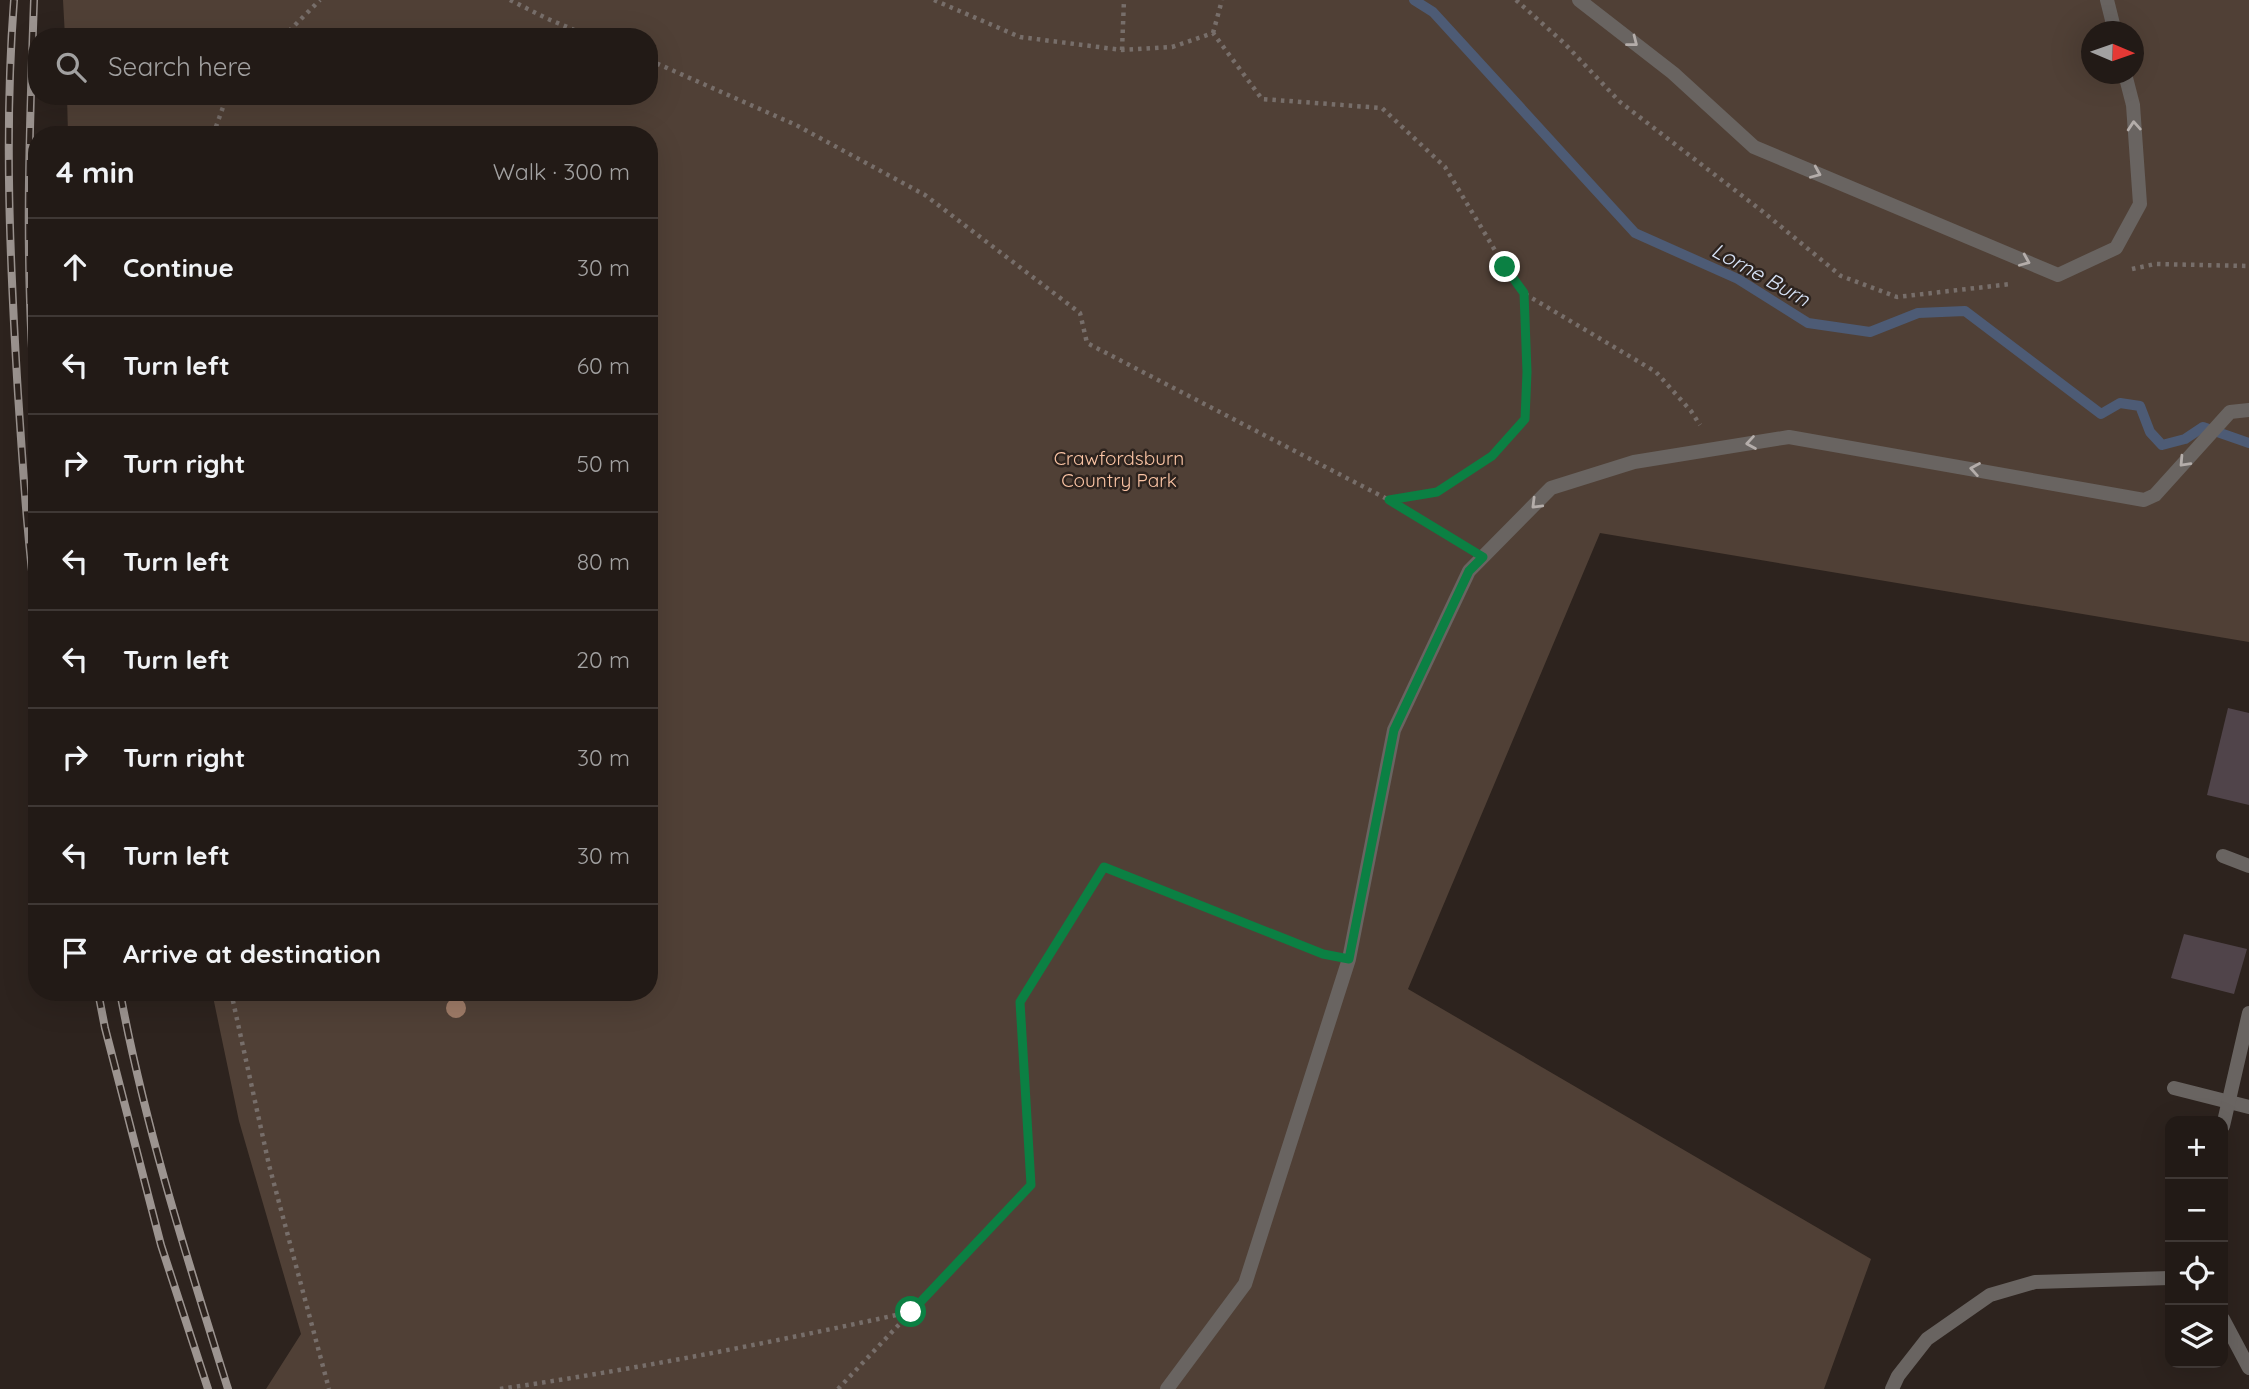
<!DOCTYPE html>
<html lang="en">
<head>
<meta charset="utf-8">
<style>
  body { margin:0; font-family:Quicksand,sans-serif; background:#2a231f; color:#f1f3f6 }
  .controls { position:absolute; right:21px; bottom:21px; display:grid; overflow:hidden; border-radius:14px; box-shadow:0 7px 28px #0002 }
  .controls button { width:63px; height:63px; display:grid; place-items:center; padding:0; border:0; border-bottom:2px solid #3f3835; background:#221a16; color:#f1f3f6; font:35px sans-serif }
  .compass { position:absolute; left:2081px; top:21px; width:63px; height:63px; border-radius:50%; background:#221a16; box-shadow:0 7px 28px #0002; rotate:92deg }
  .stop { position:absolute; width:21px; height:21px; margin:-16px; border:5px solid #0b8043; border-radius:50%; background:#fff }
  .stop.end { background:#0b8043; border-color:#fff; box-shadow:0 2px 7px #0008 }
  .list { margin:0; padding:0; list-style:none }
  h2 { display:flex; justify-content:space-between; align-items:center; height:91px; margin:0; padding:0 28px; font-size:30px }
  h2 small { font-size:23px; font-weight:400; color:#a2a1a1 }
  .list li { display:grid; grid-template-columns:46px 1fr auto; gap:21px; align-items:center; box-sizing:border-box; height:98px; padding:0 28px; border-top:2px solid #3f3835 }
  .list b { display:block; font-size:26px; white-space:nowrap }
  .list em { font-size:23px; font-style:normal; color:#a2a1a1 }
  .icon { flex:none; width:38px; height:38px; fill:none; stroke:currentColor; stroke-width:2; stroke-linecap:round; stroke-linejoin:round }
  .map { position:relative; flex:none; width:2249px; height:1389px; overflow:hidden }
  .search { position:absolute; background:#221a16; box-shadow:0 7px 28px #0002; left:28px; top:28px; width:630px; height:77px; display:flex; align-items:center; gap:18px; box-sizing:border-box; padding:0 24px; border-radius:28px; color:#a2a1a1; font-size:26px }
  .panel { position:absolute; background:#221a16; box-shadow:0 7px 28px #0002; left:28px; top:126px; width:630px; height:875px; border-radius:28px }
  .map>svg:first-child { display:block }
</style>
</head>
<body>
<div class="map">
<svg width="2249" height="1389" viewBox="0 0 2249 1389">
  <rect width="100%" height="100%" fill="#2d231e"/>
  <!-- green -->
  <path fill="#504036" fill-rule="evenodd" d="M 63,0 L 2249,0 L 2249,642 L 1600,533 L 1408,989 L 1871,1259 L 1824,1389 L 266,1389 L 301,1334 L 239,1121 L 212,992 L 649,992 L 649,135 L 68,135 L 67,96 L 649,96 L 649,37 L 65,37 ZM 2092,32 L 2134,32 L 2134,74 L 2092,74 Z"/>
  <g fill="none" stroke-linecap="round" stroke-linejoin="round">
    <!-- stream -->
    <path stroke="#4d5b75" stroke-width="10" d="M 1414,0 L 1433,12 L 1635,233 L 1738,279 L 1808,323 L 1870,332 L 1918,313 L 1965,311 L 2101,414 L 2120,403 L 2140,406 L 2150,432 L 2162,445 L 2185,439 L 2203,427 L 2249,443"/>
  </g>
  <!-- building -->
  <g fill="#50444a">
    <path d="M 2228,708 L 2249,713 L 2249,805 L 2207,795 Z"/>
    <path d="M 2184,934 L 2247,949 L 2234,994 L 2171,978 Z"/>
  </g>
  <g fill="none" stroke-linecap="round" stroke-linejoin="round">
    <!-- path -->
    <g stroke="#776e6a" stroke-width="4.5" stroke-dasharray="3.5 5" stroke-linecap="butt">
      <path d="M 510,0 L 548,19 L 591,37"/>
      <path d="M 934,0 L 1020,37 L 1122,50 L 1172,47 L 1213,33 L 1262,99 L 1382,108 L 1445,167 L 1505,267 L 1524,293 L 1527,372 L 1525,419 L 1492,456 L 1437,492 L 1389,500"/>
      <path d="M 1516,0 L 1564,43 L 1620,102 L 1762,211 L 1841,276 L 1897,297 L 2011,284"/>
      <path d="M 1213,33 L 1222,0"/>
      <path d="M 283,37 L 320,0"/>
      <path d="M 1122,50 L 1124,0"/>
      <path d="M 649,60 L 796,125 L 925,195 L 1080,313 L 1087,343 L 1389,500 L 1461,544"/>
      <path d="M 213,135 L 227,96"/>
      <path d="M 2132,269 L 2155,264 L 2249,266"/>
      <path d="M 1525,294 L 1656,372 L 1691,411 L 1700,425"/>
      <path d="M 231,992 L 269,1165 L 329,1389"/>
      <path d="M 500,1389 C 638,1369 774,1342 910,1312"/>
      <path d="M 838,1389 L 1031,1185 L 1020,1002 L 1104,867 L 1324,954"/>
    </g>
    <!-- service -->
    <g stroke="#696461" stroke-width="14">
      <path d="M 1579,0 L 1673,73 L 1754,147 L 2058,275 L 2116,248 L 2140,204 L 2133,105 L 2125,74"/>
      <path d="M 2107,0 L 2115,32"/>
      <path d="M 2223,856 L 2249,866"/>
      <path d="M 2174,1088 L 2249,1107"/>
      <path d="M 1167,1389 L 1245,1284 L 1349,959 L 1394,730 L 1469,571 L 1551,488 L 1634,462 L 1789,437 L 2144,500 L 2155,495 L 2230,412 L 2249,410"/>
    </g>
    <!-- minor -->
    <g stroke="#696461" stroke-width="14">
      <path d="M 2223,1126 L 2249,1013"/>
      <path d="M 2223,1319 L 2249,1368"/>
      <path d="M 1892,1389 L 1898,1376 L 1927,1339 L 1990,1295 L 2035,1282 L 2170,1278"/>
    </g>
    <defs>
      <g id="rail">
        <path d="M 14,0 C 4,131 10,263 18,394 C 23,467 27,539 37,612"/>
        <path d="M 34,0 C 29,139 24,278 37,417"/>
        <path d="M 98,992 L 105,1028 L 161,1245 L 208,1389"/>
        <path d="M 120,992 C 145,1127 187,1258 228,1389"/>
      </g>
    </defs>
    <!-- rail casing -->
    <use href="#rail" stroke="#9c9490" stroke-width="8"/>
    <!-- rail -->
    <use href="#rail" stroke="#2d231e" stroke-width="5" stroke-dasharray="16" stroke-linecap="butt"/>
  </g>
  <!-- trees -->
  <circle fill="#9f7c68" cx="456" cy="1008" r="10"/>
  <!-- one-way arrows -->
  <defs><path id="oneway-chevron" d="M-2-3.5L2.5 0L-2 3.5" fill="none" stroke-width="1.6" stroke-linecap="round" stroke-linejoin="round" transform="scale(1.75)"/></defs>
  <g stroke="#b4adaa">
    <use href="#oneway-chevron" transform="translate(1633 42) rotate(38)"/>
    <use href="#oneway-chevron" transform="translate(2134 126) rotate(-94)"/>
    <use href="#oneway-chevron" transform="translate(1816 173) rotate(23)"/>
    <use href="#oneway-chevron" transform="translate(2025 261) rotate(23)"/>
    <use href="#oneway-chevron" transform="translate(1751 443) rotate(171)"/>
    <use href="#oneway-chevron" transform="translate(2184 462) rotate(133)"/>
    <use href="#oneway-chevron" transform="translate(1975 469) rotate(-170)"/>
    <use href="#oneway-chevron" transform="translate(1536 504) rotate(135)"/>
  </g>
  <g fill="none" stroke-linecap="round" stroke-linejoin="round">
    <!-- route -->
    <path stroke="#0b8043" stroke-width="9" d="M 911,1312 L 1031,1185 L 1020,1002 L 1104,867 L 1323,954 L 1349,959 L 1394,730 L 1469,571 L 1483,557 L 1389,500 L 1437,492 L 1492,456 L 1525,419 L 1527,372 L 1524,293 L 1505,267"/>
  </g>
  <g text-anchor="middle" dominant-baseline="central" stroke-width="5" stroke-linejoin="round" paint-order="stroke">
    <!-- park labels -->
    <g font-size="19" fill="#fcc5a5" stroke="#2d231e">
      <text x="1119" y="458">Crawfordsburn<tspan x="1119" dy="22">Country Park</tspan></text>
    </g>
    <!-- water labels -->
    <g font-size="21" font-style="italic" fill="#d8e4f8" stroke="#2d231e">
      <text transform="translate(1761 274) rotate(29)">Lorne Burn</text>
    </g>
  </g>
</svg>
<div class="controls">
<button>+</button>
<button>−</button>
<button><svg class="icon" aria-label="locate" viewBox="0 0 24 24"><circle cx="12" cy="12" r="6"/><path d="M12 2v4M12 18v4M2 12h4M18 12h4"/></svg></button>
<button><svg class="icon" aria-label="layers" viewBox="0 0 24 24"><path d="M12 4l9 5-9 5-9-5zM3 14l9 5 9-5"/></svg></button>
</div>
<svg class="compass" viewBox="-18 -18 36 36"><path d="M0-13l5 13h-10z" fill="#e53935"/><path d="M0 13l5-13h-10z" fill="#a2a1a1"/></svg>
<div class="stop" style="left:911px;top:1312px"></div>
<div class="stop end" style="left:1505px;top:267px"></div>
<div class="search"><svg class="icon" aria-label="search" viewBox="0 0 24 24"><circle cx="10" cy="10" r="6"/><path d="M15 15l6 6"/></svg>Search here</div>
<section class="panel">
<h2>4 min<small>Walk · 300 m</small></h2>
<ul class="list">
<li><svg class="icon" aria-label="ahead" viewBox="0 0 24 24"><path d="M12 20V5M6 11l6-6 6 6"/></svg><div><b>Continue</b></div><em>30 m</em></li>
<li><svg class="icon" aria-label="left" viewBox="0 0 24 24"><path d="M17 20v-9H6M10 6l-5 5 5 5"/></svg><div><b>Turn left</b></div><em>60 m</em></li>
<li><svg class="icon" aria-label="right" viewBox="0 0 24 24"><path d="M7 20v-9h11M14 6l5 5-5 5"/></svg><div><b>Turn right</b></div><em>50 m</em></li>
<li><svg class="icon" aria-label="left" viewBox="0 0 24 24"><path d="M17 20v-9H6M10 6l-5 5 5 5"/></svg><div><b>Turn left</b></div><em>80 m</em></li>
<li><svg class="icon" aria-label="left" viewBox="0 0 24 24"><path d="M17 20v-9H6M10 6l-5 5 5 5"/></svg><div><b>Turn left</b></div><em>20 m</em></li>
<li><svg class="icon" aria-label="right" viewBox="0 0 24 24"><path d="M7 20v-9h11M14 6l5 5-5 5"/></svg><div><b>Turn right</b></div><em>30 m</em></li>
<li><svg class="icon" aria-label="left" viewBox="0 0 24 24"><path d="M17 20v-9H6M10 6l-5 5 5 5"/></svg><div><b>Turn left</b></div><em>30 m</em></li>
<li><svg class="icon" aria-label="arrive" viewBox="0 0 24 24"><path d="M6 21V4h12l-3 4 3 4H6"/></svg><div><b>Arrive at destination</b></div></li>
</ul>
</section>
</div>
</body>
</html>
